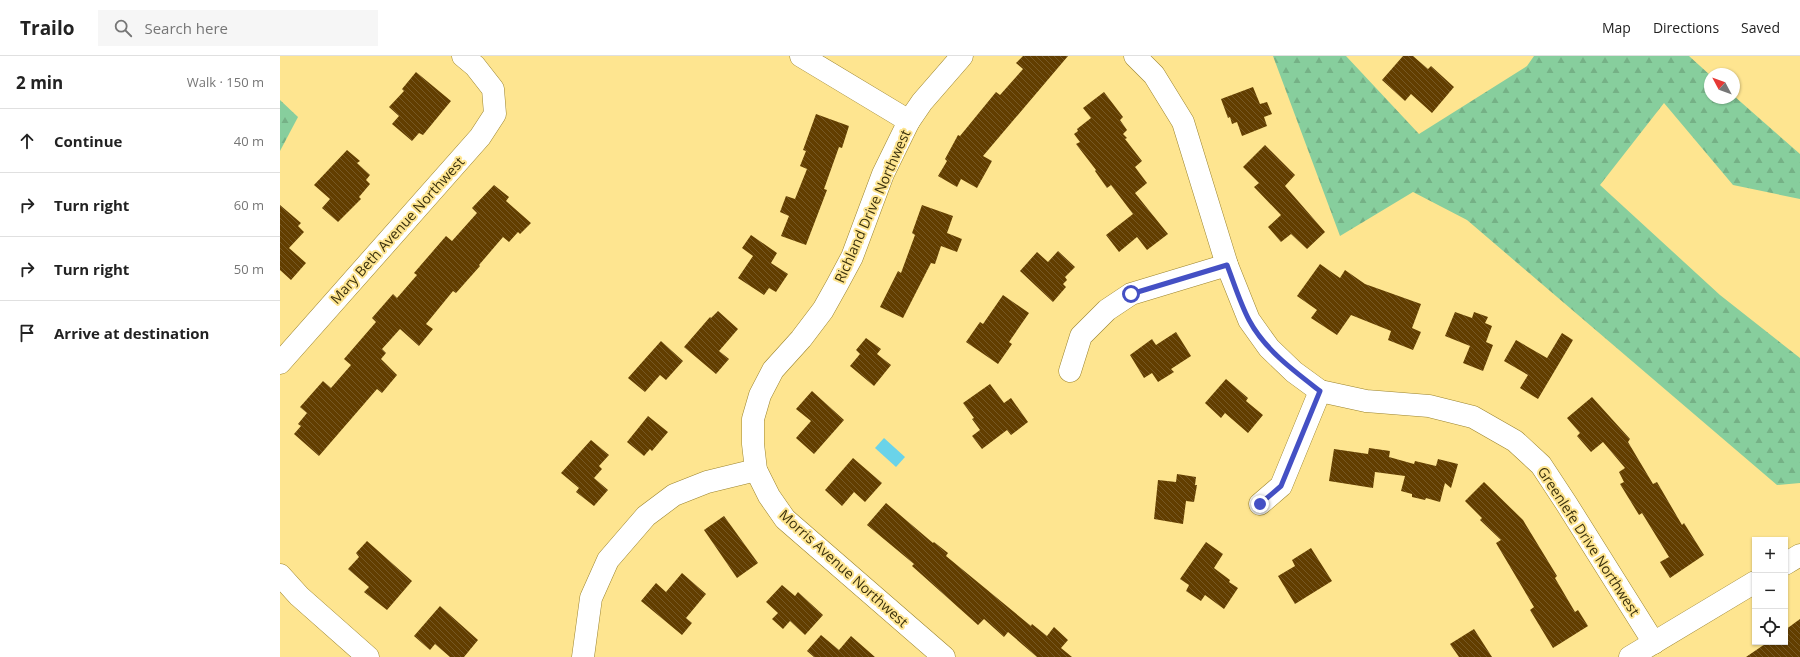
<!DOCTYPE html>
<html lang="en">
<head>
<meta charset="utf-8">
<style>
  body { margin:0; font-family:"Open Sans",sans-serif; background:#f6f6f6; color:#222 }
  .controls { position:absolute; right:12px; bottom:12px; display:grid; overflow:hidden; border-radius:0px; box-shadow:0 1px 3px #0004 }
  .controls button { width:36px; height:36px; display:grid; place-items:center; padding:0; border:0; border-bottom:1px solid #e0e0e0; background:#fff; color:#222; font:20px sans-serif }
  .compass { position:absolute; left:1424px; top:12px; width:36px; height:36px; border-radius:50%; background:#fff; box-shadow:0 1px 3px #0004; rotate:311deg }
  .stop { position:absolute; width:12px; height:12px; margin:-9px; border:3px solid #4450c4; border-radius:50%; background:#fff }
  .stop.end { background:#4450c4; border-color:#fff; box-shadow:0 1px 4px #0008 }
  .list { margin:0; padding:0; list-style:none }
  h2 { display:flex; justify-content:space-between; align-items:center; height:52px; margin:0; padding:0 16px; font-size:17px }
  h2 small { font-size:13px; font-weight:400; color:#767676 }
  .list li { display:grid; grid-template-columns:26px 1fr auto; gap:12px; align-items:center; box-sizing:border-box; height:64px; padding:0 16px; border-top:1px solid #e0e0e0 }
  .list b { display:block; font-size:15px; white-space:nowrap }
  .list em { font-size:13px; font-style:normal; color:#767676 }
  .icon { flex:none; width:22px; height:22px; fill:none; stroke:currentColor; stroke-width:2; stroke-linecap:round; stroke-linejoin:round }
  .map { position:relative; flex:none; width:1520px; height:601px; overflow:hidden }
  header { display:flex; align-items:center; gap:24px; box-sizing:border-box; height:56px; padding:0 20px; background:#fff; border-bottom:1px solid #e0e0e0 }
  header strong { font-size:19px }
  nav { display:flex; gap:22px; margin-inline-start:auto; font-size:14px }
  .search { width:280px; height:36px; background:#f6f6f6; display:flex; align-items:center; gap:10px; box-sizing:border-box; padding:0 14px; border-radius:0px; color:#767676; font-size:15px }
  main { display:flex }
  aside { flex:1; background:#fff }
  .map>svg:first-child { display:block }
</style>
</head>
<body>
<header>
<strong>Trailo</strong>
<div class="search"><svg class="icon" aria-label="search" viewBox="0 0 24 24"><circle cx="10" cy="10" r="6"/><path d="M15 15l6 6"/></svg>Search here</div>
<nav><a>Map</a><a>Directions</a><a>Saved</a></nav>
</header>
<main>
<aside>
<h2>2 min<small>Walk · 150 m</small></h2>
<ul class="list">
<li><svg class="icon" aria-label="ahead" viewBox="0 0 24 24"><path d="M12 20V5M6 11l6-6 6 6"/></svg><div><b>Continue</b></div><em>40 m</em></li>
<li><svg class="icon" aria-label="right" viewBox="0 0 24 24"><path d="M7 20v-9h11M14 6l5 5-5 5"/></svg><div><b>Turn right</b></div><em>60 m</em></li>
<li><svg class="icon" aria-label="right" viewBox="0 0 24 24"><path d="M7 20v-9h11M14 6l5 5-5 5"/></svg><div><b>Turn right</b></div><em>50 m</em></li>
<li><svg class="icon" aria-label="arrive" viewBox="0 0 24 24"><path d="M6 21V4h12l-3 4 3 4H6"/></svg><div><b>Arrive at destination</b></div></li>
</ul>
</aside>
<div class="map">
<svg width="1520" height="601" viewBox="0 0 1520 601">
  <defs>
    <pattern id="forest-firs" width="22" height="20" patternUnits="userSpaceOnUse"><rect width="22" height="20" fill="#87ce9d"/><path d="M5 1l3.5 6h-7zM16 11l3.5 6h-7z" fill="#75b186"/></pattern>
    <pattern id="building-back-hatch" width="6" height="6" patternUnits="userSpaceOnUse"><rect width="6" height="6" fill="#623e00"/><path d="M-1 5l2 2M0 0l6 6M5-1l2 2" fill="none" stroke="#765824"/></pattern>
  </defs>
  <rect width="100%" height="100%" fill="#fee590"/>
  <!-- forest -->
  <g fill="url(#forest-firs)">
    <path d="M 993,0 L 1066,0 L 1139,78 L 1247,10 L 1254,0 L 1409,0 L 1430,19 L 1430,42 L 1454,42 L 1454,40 L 1520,98 L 1520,143 L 1453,129 L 1384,47 L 1320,129 L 1440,239 L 1520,302 L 1520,427 L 1497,429 L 1187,164 L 1133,136 L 1060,180 Z"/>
    <path d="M 0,44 L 18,61 L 0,95 Z"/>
  </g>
  <!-- water -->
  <path fill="#6ad3e9" d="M 604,382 L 625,401 L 616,411 L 595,392 Z"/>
  <!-- building -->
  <g fill="url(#building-back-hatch)">
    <path d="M 743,0 L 788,0 L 703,100 L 712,105 L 697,132 L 681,123 L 677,131 L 658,120 L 667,105 L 665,103 L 678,79 L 680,80 L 716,36 L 720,39 L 743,13 L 736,7 Z"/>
    <path d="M 1123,0 L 1133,0 L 1148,13 L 1151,10 L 1174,31 L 1152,57 L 1131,38 L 1125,45 L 1102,24 Z"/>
    <path d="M 136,16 L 171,45 L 143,79 L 139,77 L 132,85 L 112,68 L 119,60 L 109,51 L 124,35 L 122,33 Z"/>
    <path d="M 973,31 L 980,48 L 987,46 L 992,58 L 984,61 L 987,70 L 962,80 L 957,66 L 952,68 L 950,61 L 948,62 L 941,43 Z"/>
    <path d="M 824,36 L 843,61 L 840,64 L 847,74 L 843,78 L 847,82 L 845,83 L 862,105 L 855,111 L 867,127 L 855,137 L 888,178 L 867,194 L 857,181 L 839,196 L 826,179 L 853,158 L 831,129 L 827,132 L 815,115 L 816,114 L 796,88 L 800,86 L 794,78 L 798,75 L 797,73 L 811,62 L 803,52 Z"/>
    <path d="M 536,58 L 569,70 L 562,92 L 559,91 L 544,133 L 547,134 L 526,189 L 501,180 L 509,160 L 500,156 L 506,140 L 515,143 L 527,113 L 520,110 L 526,95 L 523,94 Z"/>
    <path d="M 985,89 L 1015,119 L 1005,130 L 1045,176 L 1027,193 L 1011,178 L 1001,186 L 988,171 L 1001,159 L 974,131 L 979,127 L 963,111 Z"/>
    <path d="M 67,94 L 80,105 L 77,107 L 90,119 L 86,124 L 90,128 L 79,141 L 81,143 L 58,166 L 42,152 L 50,143 L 34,129 Z"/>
    <path d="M 214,129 L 229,141 L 226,145 L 251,167 L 240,178 L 238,176 L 229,186 L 223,181 L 199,209 L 200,210 L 176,237 L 173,235 L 146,268 L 153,273 L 139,290 L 120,273 L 102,293 L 106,297 L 101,303 L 117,319 L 102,337 L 97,333 L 39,400 L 14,378 L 21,370 L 18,368 L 27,357 L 20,351 L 43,325 L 51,332 L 71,309 L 64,303 L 96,266 L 92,262 L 113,238 L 117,242 L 137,219 L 134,217 L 166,180 L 172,185 L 197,157 L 192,152 Z"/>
    <path d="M 0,149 L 21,167 L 18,170 L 24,176 L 9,192 L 26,207 L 11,224 L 0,214 Z"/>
    <path d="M 642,149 L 673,160 L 667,177 L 682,183 L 677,196 L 661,190 L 655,208 L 651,207 L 623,262 L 600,251 L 618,215 L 621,217 L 635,179 L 632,177 Z"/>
    <path d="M 471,179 L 497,197 L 491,207 L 508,218 L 496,236 L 489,232 L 484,239 L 458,222 L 473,200 L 462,192 Z"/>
    <path d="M 778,195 L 795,211 L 785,221 L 787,224 L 783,228 L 786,231 L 773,246 L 740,215 L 757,196 L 768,206 Z"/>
    <path d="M 1040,208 L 1060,222 L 1065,214 L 1085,228 L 1141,248 L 1132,272 L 1141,276 L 1133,294 L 1108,284 L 1111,275 L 1071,259 L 1057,279 L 1031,262 L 1037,254 L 1017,240 Z"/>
    <path d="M 723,239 L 749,257 L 729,286 L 732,288 L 718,308 L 686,286 L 700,266 L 703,268 Z"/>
    <path d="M 438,255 L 458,273 L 439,295 L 449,303 L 436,318 L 404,291 L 430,261 L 431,262 Z"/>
    <path d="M 1175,256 L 1192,262 L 1194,256 L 1208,261 L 1205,267 L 1212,270 L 1206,286 L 1213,289 L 1203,315 L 1183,307 L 1190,290 L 1165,280 Z"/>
    <path d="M 896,276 L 911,300 L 891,313 L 894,316 L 878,326 L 872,317 L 864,322 L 850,299 L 872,283 L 876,289 Z"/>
    <path d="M 1282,277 L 1293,284 L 1258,343 L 1240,332 L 1248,319 L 1224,305 L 1236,284 L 1267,302 Z"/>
    <path d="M 586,282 L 601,293 L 597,298 L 611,309 L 594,330 L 570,310 L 580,298 L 576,294 Z"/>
    <path d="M 381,285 L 403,305 L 386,324 L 380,319 L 365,336 L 348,322 Z"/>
    <path d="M 946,323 L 968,342 L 966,345 L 983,359 L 968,377 L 945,357 L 941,362 L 925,347 Z"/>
    <path d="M 710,328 L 724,347 L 731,342 L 748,366 L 731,379 L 727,374 L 702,393 L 692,380 L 700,374 L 692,363 L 694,362 L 683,347 Z"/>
    <path d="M 532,335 L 564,364 L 534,398 L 516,382 L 531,365 L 516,353 Z"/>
    <path d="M 1312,341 L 1350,383 L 1348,386 L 1373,428 L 1377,426 L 1402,469 L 1404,467 L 1424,499 L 1390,522 L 1380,506 L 1389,501 L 1362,457 L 1359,459 L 1340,428 L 1344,426 L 1339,416 L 1345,412 L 1323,386 L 1311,396 L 1297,380 L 1300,377 L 1287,362 Z"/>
    <path d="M 368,360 L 388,376 L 372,395 L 370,393 L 364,400 L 347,386 Z"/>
    <path d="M 311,384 L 329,399 L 319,410 L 322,413 L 314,422 L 328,434 L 314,450 L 296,436 L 299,432 L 281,417 Z"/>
    <path d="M 1089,392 L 1110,395 L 1109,401 L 1134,408 L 1135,405 L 1156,410 L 1158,403 L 1178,408 L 1171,432 L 1165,427 L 1160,446 L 1146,442 L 1145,444 L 1132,441 L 1132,438 L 1121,435 L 1125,420 L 1095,416 L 1093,432 L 1049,425 L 1054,393 L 1088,398 Z"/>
    <path d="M 573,402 L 602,427 L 585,446 L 574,436 L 562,450 L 545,434 Z"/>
    <path d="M 897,418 L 916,421 L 915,429 L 917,429 L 914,446 L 906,445 L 903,468 L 874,463 L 878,424 L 896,426 Z"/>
    <path d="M 1204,426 L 1243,464 L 1277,520 L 1275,522 L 1295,556 L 1298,554 L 1308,570 L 1273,592 L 1250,554 L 1254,551 L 1216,487 L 1221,484 L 1200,464 L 1202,462 L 1185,445 Z"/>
    <path d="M 606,447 L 653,487 L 654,486 L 668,497 L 666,500 L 751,570 L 752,568 L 767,580 L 774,571 L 788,584 L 781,592 L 792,601 L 757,601 L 728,576 L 724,581 L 704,563 L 698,569 L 632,510 L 634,508 L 587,469 Z"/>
    <path d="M 444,460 L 478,507 L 457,522 L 424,474 Z"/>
    <path d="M 87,485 L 132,525 L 107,554 L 84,536 L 89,531 L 68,513 L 79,501 L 76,497 Z"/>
    <path d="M 926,486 L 943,498 L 934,512 L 950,524 L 949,526 L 958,532 L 944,553 L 925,539 L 921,545 L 906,535 L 909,529 L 900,523 Z"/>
    <path d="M 1031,492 L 1052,525 L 1015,548 L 998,520 L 1015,510 L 1012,504 Z"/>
    <path d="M 402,517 L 426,538 L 406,562 L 412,567 L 402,579 L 361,545 L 376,527 L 386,536 Z"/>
    <path d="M 502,529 L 515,540 L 518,536 L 543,559 L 525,579 L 510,565 L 503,573 L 492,563 L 498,557 L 486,546 Z"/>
    <path d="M 160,550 L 198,584 L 184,601 L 170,601 L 155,588 L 150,594 L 134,580 Z"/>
    <path d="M 1520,563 L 1520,601 L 1466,601 L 1488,586 L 1505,586 L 1505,574 Z"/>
    <path d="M 1194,573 L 1212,601 L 1179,601 L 1170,588 Z"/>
    <path d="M 541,579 L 559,594 L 571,580 L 595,601 L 534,601 L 527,595 Z"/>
  </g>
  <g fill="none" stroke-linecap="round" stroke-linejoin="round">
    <defs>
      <g id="minor">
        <path d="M 521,0 L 629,65"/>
        <path d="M 855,0 L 874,19 L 903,66 L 947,209 L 969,264 L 989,292 L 1014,316 L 1040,335 L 1086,345 L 1149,350 L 1193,361 L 1235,385 L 1261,409 L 1286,447 L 1374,587"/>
        <path d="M 0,307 L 200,81 L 215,58 L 213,33 L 195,10 L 183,0"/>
        <path d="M 790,315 L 801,280 L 827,254 L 851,238 L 947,209"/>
        <path d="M 980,448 L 1001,430 L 1040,335"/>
        <path d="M 1505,508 L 1520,499"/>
        <path d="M 0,519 L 19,540 L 88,601"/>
        <path d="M 303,601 L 311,542 L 328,504 L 366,460 L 394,439 L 427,426 L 476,414"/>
        <path d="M 664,601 L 505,463 L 489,440 L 476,414 L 473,388 L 473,363 L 480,339 L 493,314 L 521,283 L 543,254 L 557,229 L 572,201 L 603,118 L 629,65 L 642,46 L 682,0"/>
        <path d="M 1350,601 L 1475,526"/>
      </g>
    </defs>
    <!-- minor casing -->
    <use href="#minor" stroke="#9b832c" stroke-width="23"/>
    <!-- minor -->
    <use href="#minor" stroke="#fff" stroke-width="22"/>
  </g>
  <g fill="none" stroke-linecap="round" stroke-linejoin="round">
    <!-- route -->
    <path stroke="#4450c4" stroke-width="5" d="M 851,238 L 947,209 C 954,227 960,247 969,264 C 985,294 1014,315 1040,335 L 1001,430 L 980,448"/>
  </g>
  <g text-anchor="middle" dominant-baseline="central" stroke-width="4" stroke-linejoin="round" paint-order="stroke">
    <!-- street labels -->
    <g font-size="14" fill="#3b310d" stroke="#fee590">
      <text transform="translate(592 150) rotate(-66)">Richland Drive Northwest</text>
      <text transform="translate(117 174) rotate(-48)">Mary Beth Avenue Northwest</text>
      <text transform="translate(1309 485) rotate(57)">Greenlefe Drive Northwest</text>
      <text transform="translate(564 512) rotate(42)">Morris Avenue Northwest</text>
    </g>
  </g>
</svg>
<div class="controls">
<button>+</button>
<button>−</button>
<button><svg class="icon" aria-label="locate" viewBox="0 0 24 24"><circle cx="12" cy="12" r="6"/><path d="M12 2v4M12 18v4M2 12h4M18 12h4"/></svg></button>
</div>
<svg class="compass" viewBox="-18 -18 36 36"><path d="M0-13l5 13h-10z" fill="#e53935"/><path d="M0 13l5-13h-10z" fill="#767676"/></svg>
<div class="stop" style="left:851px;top:238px"></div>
<div class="stop end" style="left:980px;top:448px"></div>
</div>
</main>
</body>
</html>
